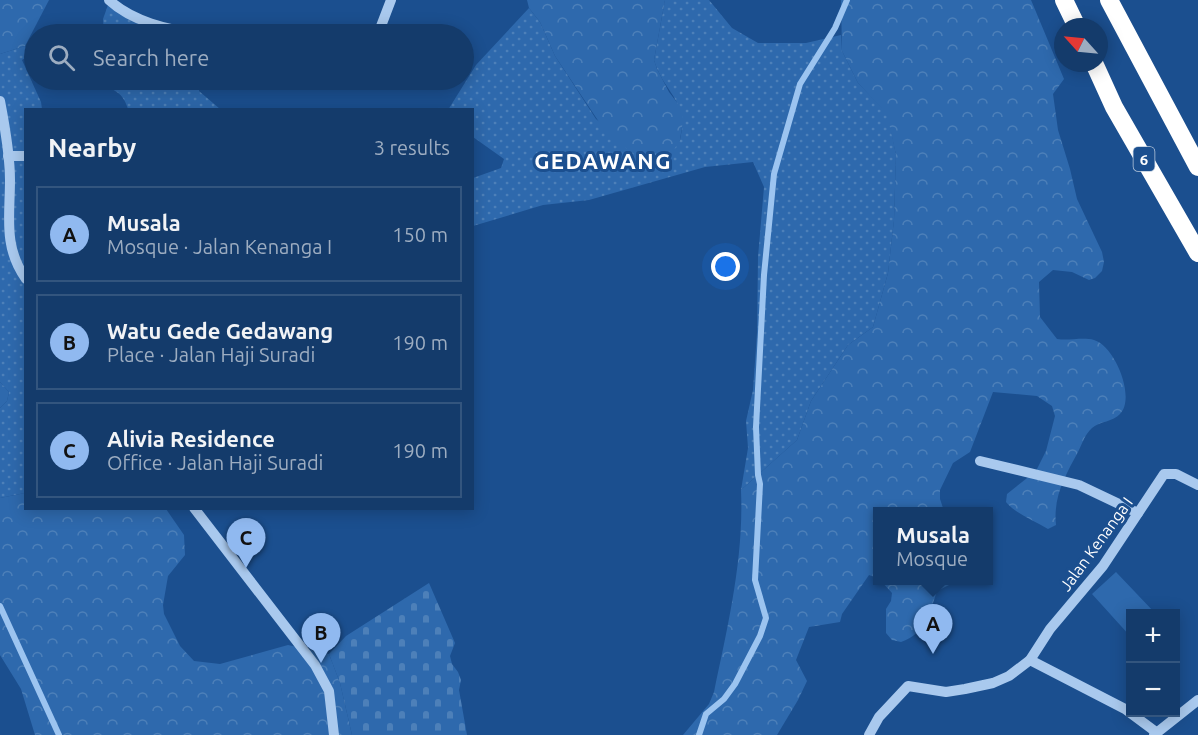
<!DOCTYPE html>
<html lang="en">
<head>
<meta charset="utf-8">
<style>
  body { margin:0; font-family:Ubuntu,sans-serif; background:#1d4271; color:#f1f3f6 }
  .controls { position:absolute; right:18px; bottom:18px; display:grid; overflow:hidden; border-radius:0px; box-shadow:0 3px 15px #0003 }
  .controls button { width:54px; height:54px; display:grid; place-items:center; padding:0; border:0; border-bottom:2px solid #33557e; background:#143b6b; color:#f1f3f6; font:30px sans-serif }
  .compass { position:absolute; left:1054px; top:18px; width:54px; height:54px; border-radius:50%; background:#143b6b; box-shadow:0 3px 15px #0003; rotate:297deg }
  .you { position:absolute; left:726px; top:267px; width:21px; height:21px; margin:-15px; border:4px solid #fff; border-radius:50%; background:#1a73e8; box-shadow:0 0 0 9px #1a73e833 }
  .badge { display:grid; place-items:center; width:39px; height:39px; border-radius:50%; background:#90b9f0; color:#111; font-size:20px; font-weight:700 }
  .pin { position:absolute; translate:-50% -50px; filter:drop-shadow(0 2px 3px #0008) }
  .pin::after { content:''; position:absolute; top:32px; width:21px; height:18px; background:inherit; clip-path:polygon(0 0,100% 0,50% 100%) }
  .popup { position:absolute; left:873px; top:507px; width:120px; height:78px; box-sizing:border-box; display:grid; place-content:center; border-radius:0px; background:#143b6b; filter:drop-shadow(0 2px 4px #0005); font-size:20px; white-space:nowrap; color:#9dadc1 }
  .popup b { font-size:22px; color:#f1f3f6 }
  .popup::after { content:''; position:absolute; left:50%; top:100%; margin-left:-12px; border:12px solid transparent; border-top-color:#143b6b }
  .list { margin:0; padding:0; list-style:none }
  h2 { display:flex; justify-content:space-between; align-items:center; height:78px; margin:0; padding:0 24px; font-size:26px }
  h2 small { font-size:20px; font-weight:400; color:#9dadc1 }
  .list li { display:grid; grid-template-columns:39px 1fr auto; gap:18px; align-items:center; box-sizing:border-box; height:96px; margin:0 12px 12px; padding:0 12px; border:2px solid #33557e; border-radius:0px }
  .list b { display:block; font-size:22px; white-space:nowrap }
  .list p { margin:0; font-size:20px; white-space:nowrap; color:#9dadc1 }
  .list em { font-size:20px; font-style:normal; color:#9dadc1 }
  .icon { flex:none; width:33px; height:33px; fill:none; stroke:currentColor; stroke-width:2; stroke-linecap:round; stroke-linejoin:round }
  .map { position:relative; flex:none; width:1198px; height:735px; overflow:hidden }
  .search { position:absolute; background:#143b6b; box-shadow:0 3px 15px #0003; left:24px; top:24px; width:450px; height:66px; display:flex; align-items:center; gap:15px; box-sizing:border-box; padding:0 21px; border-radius:33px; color:#9dadc1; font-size:22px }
  .panel { position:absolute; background:#143b6b; box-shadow:0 3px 15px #0003; left:24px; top:108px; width:450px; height:402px; border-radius:0px }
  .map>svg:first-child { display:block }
</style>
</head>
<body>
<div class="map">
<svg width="1198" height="735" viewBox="0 0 1198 735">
  <defs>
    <pattern id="grass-dots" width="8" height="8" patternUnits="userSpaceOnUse" patternTransform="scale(1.5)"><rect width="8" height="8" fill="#2e69ad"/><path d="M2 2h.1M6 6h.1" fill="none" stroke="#4d80b9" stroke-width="1.8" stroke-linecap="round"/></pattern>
    <pattern id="forest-crowns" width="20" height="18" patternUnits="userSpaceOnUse" patternTransform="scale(1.5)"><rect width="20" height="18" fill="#2e69ad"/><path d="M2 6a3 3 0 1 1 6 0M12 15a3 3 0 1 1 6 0" fill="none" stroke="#4d80b9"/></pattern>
    <pattern id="cemetery-stones" width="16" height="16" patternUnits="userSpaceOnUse" patternTransform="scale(1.5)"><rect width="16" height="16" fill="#2e69ad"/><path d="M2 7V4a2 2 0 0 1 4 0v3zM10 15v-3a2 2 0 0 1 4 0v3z" fill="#4d80b9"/></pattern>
  </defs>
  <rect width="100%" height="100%" fill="#1b4f8f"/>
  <!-- grass -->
  <g fill="url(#grass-dots)">
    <path d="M 665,0 L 709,0 L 732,28 L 758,43 L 806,43 L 841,35 L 842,51 L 858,83 L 888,114 L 896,155 L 894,220 L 888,273 L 873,327 L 848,345 L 811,401 L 797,440 L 741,490 L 748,448 L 746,421 L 753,390 L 757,333 L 758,257 L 764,187 L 753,162 L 705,167 L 589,200 L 543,205 L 473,226 L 473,178 L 501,168 L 504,159 L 473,137 L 472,110 L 448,110 L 476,65 L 529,8 L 540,22 L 555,56 L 596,119 L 647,159 L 655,156 L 680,140 C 689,99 664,94 654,60 Z"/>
    <path d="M 108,5 L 162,34 L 104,34 L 103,19 Z"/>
    <path d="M 25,46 L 28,56 L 22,60 L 41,102 L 42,109 L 26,110 L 25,493 L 0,498 L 0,408 L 7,401 L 9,392 L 0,382 L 0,54 Z"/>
    <path d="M 95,80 L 199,80 L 199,91 L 220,109 L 128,109 C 123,92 114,89 98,85 Z"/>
  </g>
  <!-- forest -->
  <g fill="url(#forest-crowns)">
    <path d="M 0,0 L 49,0 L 25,46 L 0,54 Z"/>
    <path d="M 527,0 L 665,0 L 654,60 L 657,69 L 669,92 L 682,109 L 683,120 L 680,140 L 675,148 L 647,159 L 637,156 L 607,134 L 555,56 L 540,22 L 529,8 Z"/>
    <path d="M 841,0 L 1031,0 L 1064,79 L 1053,94 L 1058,130 L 1070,169 L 1077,199 L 1102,252 L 1104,262 L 1102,271 L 1095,278 L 1089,280 L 1072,272 L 1053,270 L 1039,282 L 1040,317 L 1057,339 C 1069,341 1082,337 1094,340 C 1115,346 1136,398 1120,414 C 1113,422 1100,421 1092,428 C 1085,434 1082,444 1078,452 C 1065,476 1053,497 1056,525 L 1048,529 C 1034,520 1017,515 1006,502 L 1007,494 L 1036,471 L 1046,451 L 1055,416 L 1052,406 L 1037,396 L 993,392 L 970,452 L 953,463 L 940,490 L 940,499 L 944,511 L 878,512 L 877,578 L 869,575 L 842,614 L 840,622 L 809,627 L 796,660 L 807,681 L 798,700 L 777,735 L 683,735 L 709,704 L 714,692 C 728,625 744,558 741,490 L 797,440 L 811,401 L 848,345 L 873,327 L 888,273 L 894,220 L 896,155 L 887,114 L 858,83 L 842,51 Z"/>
    <path d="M 0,382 L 9,392 L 7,401 L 0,408 Z"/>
    <path d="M 25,493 L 26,508 L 166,509 L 184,535 L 185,555 L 168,576 L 163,605 L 164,614 L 180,646 L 194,661 L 220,664 L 288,645 L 329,654 L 340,683 L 352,735 L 35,735 L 21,689 L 0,655 L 0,498 Z"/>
    <path d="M 881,581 L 957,581 L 937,591 C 929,614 926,633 901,642 L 892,640 L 886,633 L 886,609 L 891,601 L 892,593 Z"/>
  </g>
  <!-- cemetery -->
  <path fill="url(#cemetery-stones)" d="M 429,583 L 455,643 L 450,656 L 452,664 L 458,672 L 461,680 L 459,690 L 467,735 L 352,735 L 340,683 L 329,654 L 346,636 Z"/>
  <!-- pitch -->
  <path fill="#2e69ad" d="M 1116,572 L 1155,613 L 1130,614 L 1130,636 L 1092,594 Z"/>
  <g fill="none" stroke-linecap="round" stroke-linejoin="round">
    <!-- stream -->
    <g stroke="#9cc4f0" stroke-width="6">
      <path d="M 0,606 L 59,735"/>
      <path d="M 699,735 L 706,714 L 724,699 L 735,684 L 760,636 L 766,618 L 755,580 L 760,484 L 758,475 L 756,427 L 764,275 L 774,174 L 800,84 L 835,28 L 847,0"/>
    </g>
    <!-- minor -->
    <g stroke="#a9c9ee" stroke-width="10">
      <path d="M 109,0 C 133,22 167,29 198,34"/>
      <path d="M 378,34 L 391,0"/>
      <path d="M 0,101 C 5,127 10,154 10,180 C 10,216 3,247 26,279"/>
      <path d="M 8,156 L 26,156"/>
      <path d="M 980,461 L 1079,485 L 1138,513"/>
      <path d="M 194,508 L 315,665 L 329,691 L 334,735"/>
      <path d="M 1030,660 L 1125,709 L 1156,732"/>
      <path d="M 869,735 L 879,717 L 908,686 L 946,692 L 965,689 L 993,683 L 1009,676 L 1030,660 L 1050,629 L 1103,566 L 1164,474 L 1176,474 L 1198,485"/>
      <path d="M 1154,735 L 1198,700"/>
    </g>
    <!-- highway -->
    <g stroke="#fff" stroke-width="18">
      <path d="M 1064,0 L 1077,27"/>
      <path d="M 1109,0 L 1198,167"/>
      <path d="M 1094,63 L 1114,107 L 1198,253"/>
    </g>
  </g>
  <g text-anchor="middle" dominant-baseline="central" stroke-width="6" stroke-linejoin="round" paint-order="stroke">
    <!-- shield labels -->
    <rect fill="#1b4f8f" stroke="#bbcadd" stroke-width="1.5" x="1133.5" y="147" width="21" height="24" rx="4.5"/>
    <g font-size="15" font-weight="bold" fill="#fff">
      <text x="1144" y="159">6</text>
    </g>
    <!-- street labels -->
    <g font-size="16" fill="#fff" stroke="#1b4f8f">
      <text transform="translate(1096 544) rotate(-54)">Jalan Kenanga I</text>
    </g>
    <!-- district labels -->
    <g font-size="22" font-weight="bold" letter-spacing="1.5" fill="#fff" stroke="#1b4f8f">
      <text x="603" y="160">GEDAWANG</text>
    </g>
  </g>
</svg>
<div class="controls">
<button>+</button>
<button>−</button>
</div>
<svg class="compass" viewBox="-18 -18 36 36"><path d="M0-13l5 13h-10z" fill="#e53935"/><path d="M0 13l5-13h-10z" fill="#9dadc1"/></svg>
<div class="you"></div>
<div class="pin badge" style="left:933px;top:654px">A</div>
<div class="popup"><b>Musala</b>Mosque</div>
<div class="pin badge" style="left:321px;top:663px">B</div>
<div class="pin badge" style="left:246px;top:568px">C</div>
<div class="search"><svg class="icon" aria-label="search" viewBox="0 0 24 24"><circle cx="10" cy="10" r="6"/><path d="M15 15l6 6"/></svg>Search here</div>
<section class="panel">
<h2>Nearby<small>3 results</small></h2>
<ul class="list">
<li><span class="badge">A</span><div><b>Musala</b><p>Mosque · Jalan Kenanga I</p></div><em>150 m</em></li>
<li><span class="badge">B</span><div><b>Watu Gede Gedawang</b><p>Place · Jalan Haji Suradi</p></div><em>190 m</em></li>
<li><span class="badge">C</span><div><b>Alivia Residence</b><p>Office · Jalan Haji Suradi</p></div><em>190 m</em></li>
</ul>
</section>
</div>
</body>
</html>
